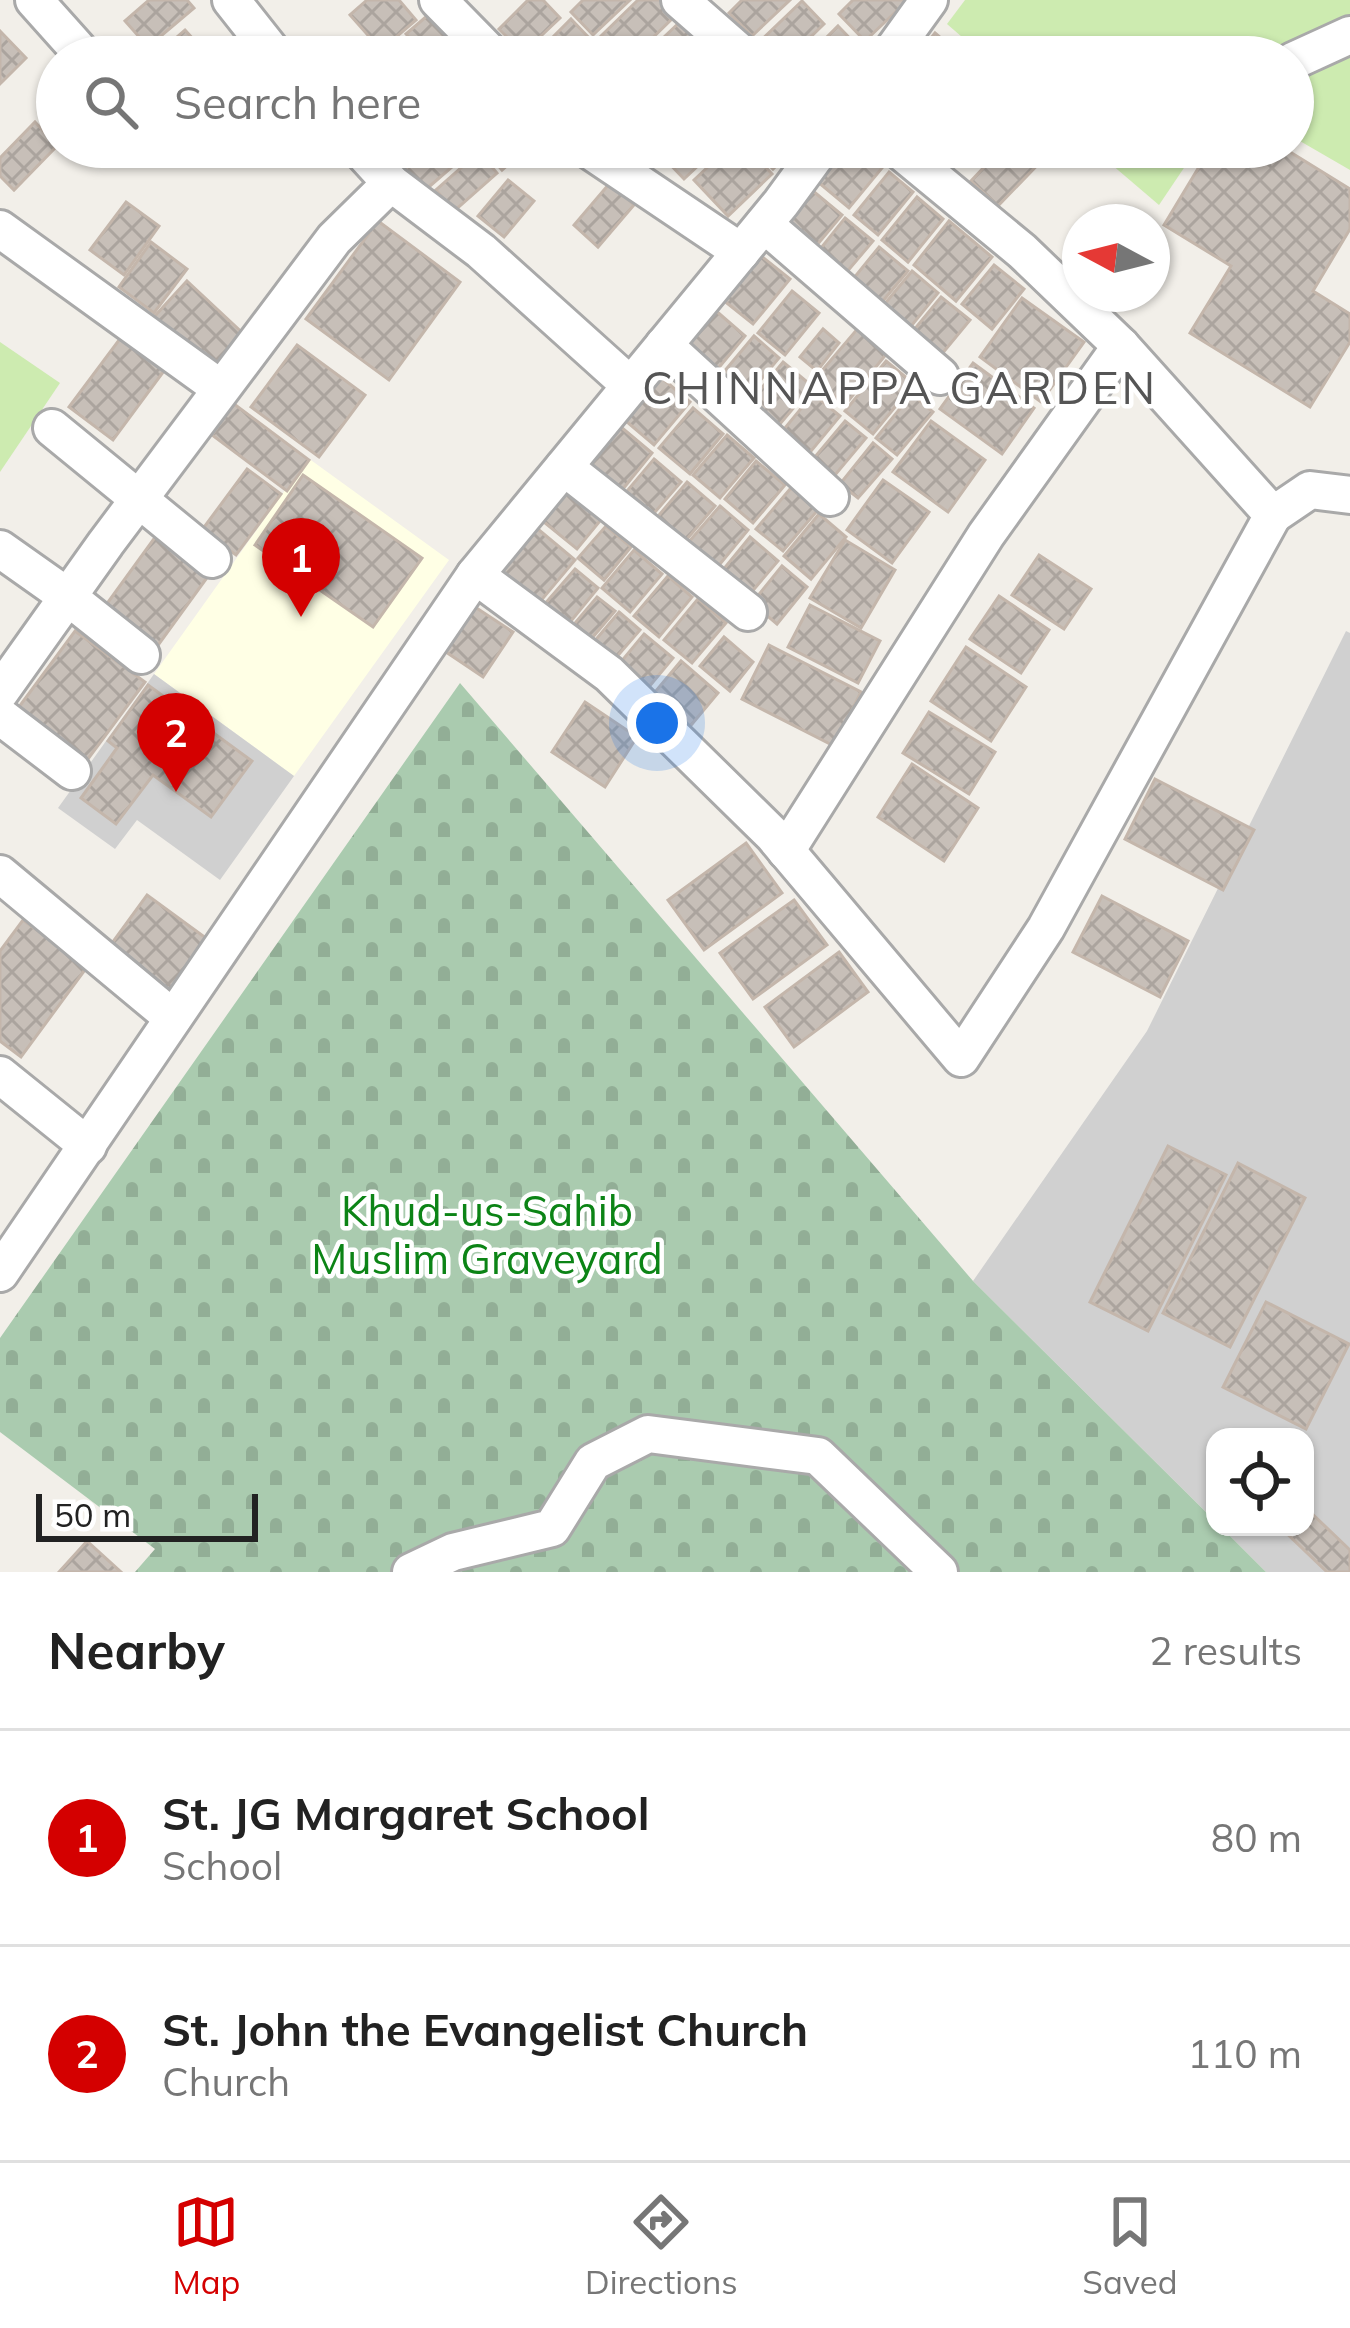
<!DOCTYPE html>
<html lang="en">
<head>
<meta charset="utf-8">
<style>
  body { margin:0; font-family:Mulish,sans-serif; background:#f2f2f2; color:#222 }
  .controls { position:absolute; right:36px; bottom:36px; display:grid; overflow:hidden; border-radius:24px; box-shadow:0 3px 9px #0004 }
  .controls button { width:108px; height:108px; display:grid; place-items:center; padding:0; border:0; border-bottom:3px solid #e0e0e0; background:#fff; color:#222; font:60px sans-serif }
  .compass { position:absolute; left:1062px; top:204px; width:108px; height:108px; border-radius:50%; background:#fff; box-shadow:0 3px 9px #0004; rotate:277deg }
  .scale { position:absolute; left:36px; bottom:30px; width:222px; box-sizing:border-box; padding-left:12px; border:6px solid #222; border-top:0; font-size:33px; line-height:42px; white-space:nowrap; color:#222; -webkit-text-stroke:9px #fff; paint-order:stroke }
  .you { position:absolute; left:657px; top:723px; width:42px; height:42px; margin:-30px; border:9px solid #fff; border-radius:50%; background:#1a73e8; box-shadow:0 0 0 18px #1a73e833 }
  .badge { display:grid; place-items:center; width:78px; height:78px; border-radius:50%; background:#d40000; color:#fff; font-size:39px; font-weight:700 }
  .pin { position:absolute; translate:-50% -99px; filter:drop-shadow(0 3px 6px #0008) }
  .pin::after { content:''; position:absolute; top:63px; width:42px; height:36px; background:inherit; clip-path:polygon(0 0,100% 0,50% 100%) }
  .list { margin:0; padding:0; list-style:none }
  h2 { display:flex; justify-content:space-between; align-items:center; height:156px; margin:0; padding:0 48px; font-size:51px }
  h2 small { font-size:39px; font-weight:400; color:#767676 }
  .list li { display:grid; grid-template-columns:78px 1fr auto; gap:36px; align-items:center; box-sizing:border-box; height:216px; padding:0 48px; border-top:3px solid #e0e0e0 }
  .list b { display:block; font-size:45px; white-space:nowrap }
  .list p { margin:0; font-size:39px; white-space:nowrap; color:#767676 }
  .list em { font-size:39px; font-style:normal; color:#767676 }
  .icon { flex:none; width:66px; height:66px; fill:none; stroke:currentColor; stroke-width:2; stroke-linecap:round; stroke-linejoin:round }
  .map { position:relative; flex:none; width:1350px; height:1572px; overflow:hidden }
  .search { position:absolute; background:#fff; box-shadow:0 3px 9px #0004; left:36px; right:36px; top:36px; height:132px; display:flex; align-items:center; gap:30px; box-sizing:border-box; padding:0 42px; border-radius:66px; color:#767676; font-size:45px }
  .sheet { height:588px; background:#fff }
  nav { display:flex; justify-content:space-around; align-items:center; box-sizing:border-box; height:168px; border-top:3px solid #e0e0e0; background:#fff; font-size:33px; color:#767676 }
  nav a { display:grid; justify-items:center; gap:6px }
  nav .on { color:#d40000 }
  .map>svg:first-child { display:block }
</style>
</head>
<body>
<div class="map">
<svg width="1350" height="1572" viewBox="0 0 1350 1572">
  <defs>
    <pattern id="cemetery-stones" width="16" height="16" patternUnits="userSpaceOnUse" patternTransform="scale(3)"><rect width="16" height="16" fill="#aacbaf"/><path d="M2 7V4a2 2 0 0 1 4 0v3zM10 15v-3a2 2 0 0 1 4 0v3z" fill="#92ae96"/></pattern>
    <pattern id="building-cross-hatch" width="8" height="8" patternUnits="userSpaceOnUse" patternTransform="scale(3)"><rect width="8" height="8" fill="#c7bfb8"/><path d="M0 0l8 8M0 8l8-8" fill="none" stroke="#aba49e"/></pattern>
  </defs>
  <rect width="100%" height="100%" fill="#f2efe9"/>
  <!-- education -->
  <path fill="#ffffe5" d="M 308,458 L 449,560 L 294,776 L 154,674 Z"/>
  <!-- religious -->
  <g fill="#d0d0d0">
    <path d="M 1346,631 L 1350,633 L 1350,1572 L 1266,1572 L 1221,1527 L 1305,1527 L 1305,1437 L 1215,1437 L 1215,1521 L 973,1281 L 1147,1031 Z"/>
    <path d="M 154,674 L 294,776 L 220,880 L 137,820 L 115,849 L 58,808 Z"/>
  </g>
  <!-- grass -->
  <g fill="#cdebb0">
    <path d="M 965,0 L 1350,0 L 1350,170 L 1293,137 L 1293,57 L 985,57 L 947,24 Z"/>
    <path d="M 1091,147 L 1198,147 L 1159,205 Z"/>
    <path d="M 0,342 L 60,383 L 0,472 Z"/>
  </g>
  <!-- cemetery -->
  <path fill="url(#cemetery-stones)" d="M 460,683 L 973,1281 L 1215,1521 L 1215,1527 L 1221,1527 L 1266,1572 L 135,1572 L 155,1549 L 0,1432 L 0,1338 Z"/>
  <!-- building -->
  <g fill="url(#building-cross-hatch)" stroke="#c4b6ab" stroke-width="3">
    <path d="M 149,0 L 187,0 L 194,8 L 148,47 L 125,21 Z"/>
    <path d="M 367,0 L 399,0 L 416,20 L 381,50 L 350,15 Z"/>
    <path d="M 528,0 L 543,0 L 560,18 L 523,53 L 499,29 Z"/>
    <path d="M 583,0 L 630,0 L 593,35 L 571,12 Z"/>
    <path d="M 638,0 L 663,0 L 677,14 L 633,57 L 619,57 L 600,37 Z"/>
    <path d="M 742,0 L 790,0 L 752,36 L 729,13 Z"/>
    <path d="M 853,0 L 903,0 L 905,3 L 865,41 L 839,14 Z"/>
    <path d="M 802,1 L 824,24 L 790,57 L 763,57 L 754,47 Z"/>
    <path d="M 435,9 L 465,44 L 450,57 L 426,57 L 406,34 Z"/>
    <path d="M 684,18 L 705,40 L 688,57 L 643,57 Z"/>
    <path d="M 571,19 L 591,40 L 573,57 L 533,57 Z"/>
    <path d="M 838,26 L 866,55 L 864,57 L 807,57 Z"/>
    <path d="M 185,30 L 205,52 L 199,57 L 157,57 L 156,55 Z"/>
    <path d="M 0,31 L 26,58 L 0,84 Z"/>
    <path d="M 935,33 L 963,57 L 916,57 Z"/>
    <path d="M 236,35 L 255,57 L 210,57 Z"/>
    <path d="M 35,122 L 57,146 L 14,190 L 0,176 L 0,158 Z"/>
    <path d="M 430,147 L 463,147 L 468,153 L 423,192 L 405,169 Z"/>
    <path d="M 482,147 L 528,147 L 502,170 Z"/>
    <path d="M 673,147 L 718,147 L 684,179 L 663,157 Z"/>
    <path d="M 729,147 L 747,147 L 772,174 L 728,216 L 694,180 Z"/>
    <path d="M 752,147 L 795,147 L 773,169 Z"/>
    <path d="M 847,147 L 857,147 L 882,168 L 849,208 L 818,182 Z"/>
    <path d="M 1003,147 L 1040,147 L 1048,154 L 998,206 L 971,181 Z"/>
    <path d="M 1211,147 L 1282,147 L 1350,189 L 1350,229 L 1313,291 L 1350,314 L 1350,342 L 1310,407 L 1190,333 L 1231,266 L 1164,225 Z"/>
    <path d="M 479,152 L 497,173 L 454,211 L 436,190 Z"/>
    <path d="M 889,172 L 913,192 L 878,235 L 854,215 Z"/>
    <path d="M 508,180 L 534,201 L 504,237 L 478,216 Z"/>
    <path d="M 610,183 L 634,205 L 598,247 L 574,225 Z"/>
    <path d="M 813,191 L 842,215 L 812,251 L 783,227 Z"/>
    <path d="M 917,197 L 943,219 L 908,262 L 882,240 Z"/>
    <path d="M 126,202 L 159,226 L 124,275 L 90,250 Z"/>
    <path d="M 845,218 L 873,241 L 840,280 L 813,258 Z"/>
    <path d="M 378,221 L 460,282 L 389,380 L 306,319 Z"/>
    <path d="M 949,221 L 992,257 L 956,301 L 914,265 Z"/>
    <path d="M 151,242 L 187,269 L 154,313 L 119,287 Z"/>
    <path d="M 879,247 L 908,271 L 877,308 L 849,284 Z"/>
    <path d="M 755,251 L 790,279 L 753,324 L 718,296 Z"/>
    <path d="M 994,265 L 1024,289 L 992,329 L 962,304 Z"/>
    <path d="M 912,271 L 938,293 L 904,335 L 877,313 Z"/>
    <path d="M 187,281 L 248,338 L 215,374 L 154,317 Z"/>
    <path d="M 792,291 L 819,313 L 785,355 L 758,333 Z"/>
    <path d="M 941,297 L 970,320 L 936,361 L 908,337 Z"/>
    <path d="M 1022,298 L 1084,342 L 1041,402 L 980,357 Z"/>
    <path d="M 715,310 L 745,336 L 716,371 L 686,345 Z"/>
    <path d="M 859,327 L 888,352 L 845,405 L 814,380 Z"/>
    <path d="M 128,328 L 172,360 L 113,440 L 69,407 Z"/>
    <path d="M 823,329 L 839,343 L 817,371 L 800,357 Z"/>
    <path d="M 754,336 L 779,358 L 742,402 L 717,380 Z"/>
    <path d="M 297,345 L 365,395 L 319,457 L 251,407 Z"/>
    <path d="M 886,361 L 914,384 L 873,434 L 845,411 Z"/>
    <path d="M 783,362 L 812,386 L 775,430 L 747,406 Z"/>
    <path d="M 973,363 L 1034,408 L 1002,454 L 940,409 Z"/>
    <path d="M 656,373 L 690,402 L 654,445 L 620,416 Z"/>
    <path d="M 813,394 L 840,416 L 807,456 L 780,434 Z"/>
    <path d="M 912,394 L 933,412 L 897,455 L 876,438 Z"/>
    <path d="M 234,404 L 309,460 L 287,491 L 212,435 Z"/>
    <path d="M 693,408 L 723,434 L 690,474 L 659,448 Z"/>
    <path d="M 845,421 L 866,438 L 830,481 L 809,464 Z"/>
    <path d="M 931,421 L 985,460 L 948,512 L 893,472 Z"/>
    <path d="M 615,422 L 652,453 L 618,495 L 580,463 Z"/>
    <path d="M 727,435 L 754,458 L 720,498 L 693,475 Z"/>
    <path d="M 873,443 L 892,459 L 858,498 L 840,484 Z"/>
    <path d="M 654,459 L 681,482 L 649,519 L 622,497 Z"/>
    <path d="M 756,461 L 785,485 L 753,523 L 725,499 Z"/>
    <path d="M 247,469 L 281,494 L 236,555 L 202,530 Z"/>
    <path d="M 303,475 L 422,558 L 373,627 L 255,545 Z"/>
    <path d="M 883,480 L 929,512 L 892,563 L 847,530 Z"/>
    <path d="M 687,482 L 715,506 L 682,545 L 654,521 Z"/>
    <path d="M 567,485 L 604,516 L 577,549 L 539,518 Z"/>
    <path d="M 791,488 L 817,511 L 783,551 L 756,529 Z"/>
    <path d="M 720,506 L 748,530 L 715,570 L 686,545 Z"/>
    <path d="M 819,514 L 846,537 L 811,579 L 784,556 Z"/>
    <path d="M 533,525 L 575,560 L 539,603 L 497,568 Z"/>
    <path d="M 606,526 L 631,547 L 604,580 L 578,558 Z"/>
    <path d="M 161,529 L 214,568 L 151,655 L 98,616 Z"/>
    <path d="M 750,537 L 778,561 L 749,595 L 722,571 Z"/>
    <path d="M 845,540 L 895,570 L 861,628 L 810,598 Z"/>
    <path d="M 634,550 L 662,574 L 630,612 L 602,588 Z"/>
    <path d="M 1039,555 L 1091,589 L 1064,629 L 1012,595 Z"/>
    <path d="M 782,566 L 807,587 L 777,624 L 752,603 Z"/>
    <path d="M 575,569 L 598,588 L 567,626 L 543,606 Z"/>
    <path d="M 668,576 L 692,597 L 659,637 L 634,616 Z"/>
    <path d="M 999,596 L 1049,630 L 1021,673 L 970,639 Z"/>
    <path d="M 597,597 L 615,611 L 587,644 L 570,629 Z"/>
    <path d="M 698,599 L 726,623 L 692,663 L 664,640 Z"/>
    <path d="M 810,605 L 880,641 L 858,683 L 788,647 Z"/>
    <path d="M 475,607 L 513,632 L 483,677 L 446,652 Z"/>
    <path d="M 619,612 L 640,630 L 608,667 L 587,650 Z"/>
    <path d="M 75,631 L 145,682 L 85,763 L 16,711 Z"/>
    <path d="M 644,634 L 673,658 L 643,694 L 615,669 Z"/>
    <path d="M 724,637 L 753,662 L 730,691 L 700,666 Z"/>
    <path d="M 769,645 L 861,692 L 834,746 L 742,699 Z"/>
    <path d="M 966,647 L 1026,687 L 991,741 L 931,701 Z"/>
    <path d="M 681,661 L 718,693 L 687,730 L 650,698 Z"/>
    <path d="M 148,685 L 252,761 L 211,817 L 153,775 L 116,824 L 81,798 L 117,748 L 108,741 Z"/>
    <path d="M 585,702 L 637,737 L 605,787 L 552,752 Z"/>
    <path d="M 929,712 L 995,752 L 969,794 L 903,753 Z"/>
    <path d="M 912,764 L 978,808 L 944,861 L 878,817 Z"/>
    <path d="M 1155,779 L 1254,830 L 1223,890 L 1125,839 Z"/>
    <path d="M 746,843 L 782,893 L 704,950 L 668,900 Z"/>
    <path d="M 147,895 L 210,941 L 170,996 L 107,950 Z"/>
    <path d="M 1102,896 L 1188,941 L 1160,997 L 1073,952 Z"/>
    <path d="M 794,900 L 827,945 L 753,999 L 720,953 Z"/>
    <path d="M 23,920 L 87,967 L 21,1057 L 0,1041 L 0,951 Z"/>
    <path d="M 839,952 L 868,992 L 794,1047 L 765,1007 Z"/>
    <path d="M 1168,1146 L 1226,1175 L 1148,1331 L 1090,1302 Z"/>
    <path d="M 1238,1163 L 1305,1198 L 1230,1347 L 1163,1313 Z"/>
    <path d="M 1266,1302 L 1349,1344 L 1306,1429 L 1223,1387 Z"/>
    <path d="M 1305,1507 L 1350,1550 L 1350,1572 L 1327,1572 L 1280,1527 L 1305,1527 Z"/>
    <path d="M 87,1541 L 121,1572 L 59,1572 Z"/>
  </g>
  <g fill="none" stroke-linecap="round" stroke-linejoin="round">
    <defs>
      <g id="minor">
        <path d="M 34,0 L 85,57"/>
        <path d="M 231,0 L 276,57"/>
        <path d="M 438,0 L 494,57"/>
        <path d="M 680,0 L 745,57"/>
        <path d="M 888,57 L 929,0"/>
        <path d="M 1293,61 L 1350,35"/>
        <path d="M 358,147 L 391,183 L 481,251 L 631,386"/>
        <path d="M 585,147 L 741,252"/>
        <path d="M 764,224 L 940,376"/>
        <path d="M 0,229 L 220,388"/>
        <path d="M 664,345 L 830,497"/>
        <path d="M 52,428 L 212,559"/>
        <path d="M 564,467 L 748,612"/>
        <path d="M 1273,515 L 1310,490 L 1350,495"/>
        <path d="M 0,549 L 68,597 L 141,655"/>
        <path d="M 475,575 L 609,674 L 773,835 L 961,1058 L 1046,928 L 1273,515 L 1121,346 L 1022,251 L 896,147"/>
        <path d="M 0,692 L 106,543 L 334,239 L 391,183"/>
        <path d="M 0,716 L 72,771"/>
        <path d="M 786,851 L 986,535 L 1121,346"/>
        <path d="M 0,874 L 173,1018"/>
        <path d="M 0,1075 L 88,1146"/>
        <path d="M 0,1273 L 475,575 L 781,203 L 822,147"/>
        <path d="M 411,1572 L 453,1552 L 552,1528 L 593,1462 L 648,1434 L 818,1456 L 939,1572"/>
      </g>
    </defs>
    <!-- minor casing -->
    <use href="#minor" stroke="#a9a9a9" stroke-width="42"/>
    <!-- minor -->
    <use href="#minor" stroke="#fff" stroke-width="36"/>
  </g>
  <g text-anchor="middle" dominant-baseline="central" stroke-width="9" stroke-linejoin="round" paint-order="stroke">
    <!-- park labels -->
    <g font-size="42" fill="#0c8416" stroke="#fff">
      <text x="487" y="1210">Khud-us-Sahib<tspan x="487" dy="48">Muslim Graveyard</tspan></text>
    </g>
    <!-- neighbourhood labels -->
    <g font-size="45" letter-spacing="3" fill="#555" stroke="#fff">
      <text x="900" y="387">CHINNAPPA GARDEN</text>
    </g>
  </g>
</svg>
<div class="controls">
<button><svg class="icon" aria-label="locate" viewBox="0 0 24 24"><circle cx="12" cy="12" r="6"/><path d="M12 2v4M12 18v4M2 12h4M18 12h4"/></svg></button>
</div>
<svg class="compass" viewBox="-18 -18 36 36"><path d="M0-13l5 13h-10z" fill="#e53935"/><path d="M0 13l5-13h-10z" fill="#767676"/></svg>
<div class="scale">50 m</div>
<div class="you"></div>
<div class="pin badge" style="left:301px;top:617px">1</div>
<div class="pin badge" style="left:176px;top:792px">2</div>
<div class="search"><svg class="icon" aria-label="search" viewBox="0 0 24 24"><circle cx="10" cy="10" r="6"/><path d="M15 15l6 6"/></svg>Search here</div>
</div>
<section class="sheet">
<h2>Nearby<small>2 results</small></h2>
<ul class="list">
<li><span class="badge">1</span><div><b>St. JG Margaret School</b><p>School</p></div><em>80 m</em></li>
<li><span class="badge">2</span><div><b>St. John the Evangelist Church</b><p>Church</p></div><em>110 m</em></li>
</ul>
</section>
<nav>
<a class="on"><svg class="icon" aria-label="map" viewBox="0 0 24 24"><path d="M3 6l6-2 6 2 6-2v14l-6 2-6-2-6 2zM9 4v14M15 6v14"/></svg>Map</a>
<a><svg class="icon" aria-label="directions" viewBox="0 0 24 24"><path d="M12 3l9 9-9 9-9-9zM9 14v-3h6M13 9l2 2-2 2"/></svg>Directions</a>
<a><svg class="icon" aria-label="saved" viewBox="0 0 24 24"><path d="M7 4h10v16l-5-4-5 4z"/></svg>Saved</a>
</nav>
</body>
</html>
